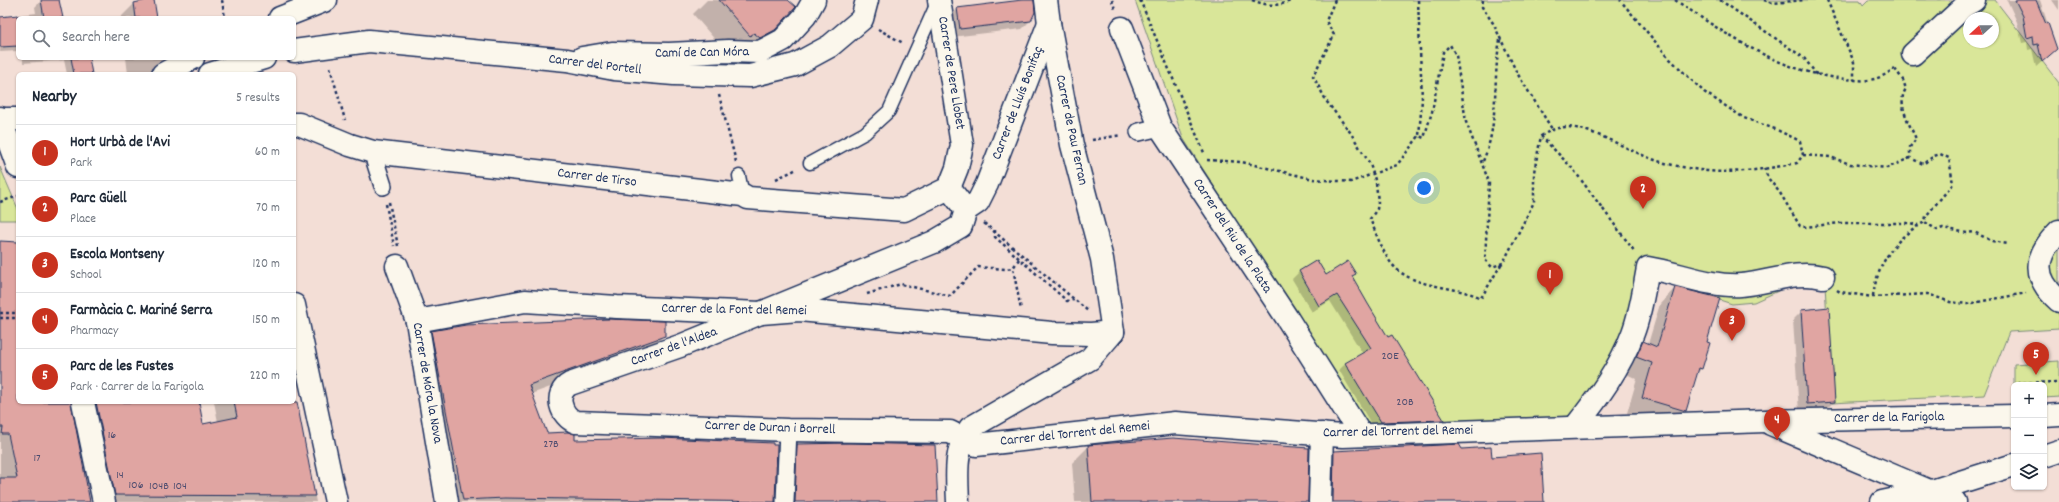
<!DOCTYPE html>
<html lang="en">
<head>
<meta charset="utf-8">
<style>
  body { margin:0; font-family:Dekko,sans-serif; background:#f2f2f3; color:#1f2937 }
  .controls { position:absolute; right:12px; bottom:12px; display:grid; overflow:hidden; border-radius:6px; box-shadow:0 1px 3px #0004 }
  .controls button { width:36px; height:36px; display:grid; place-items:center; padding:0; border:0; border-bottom:1px solid #e0e1e3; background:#fff; color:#1f2937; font:20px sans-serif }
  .compass { position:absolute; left:1963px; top:12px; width:36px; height:36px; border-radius:50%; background:#fff; box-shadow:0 1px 3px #0004; rotate:249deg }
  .you { position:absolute; left:1424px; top:188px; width:14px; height:14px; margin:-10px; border:3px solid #fff; border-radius:50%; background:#1a73e8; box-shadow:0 0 0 6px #1a73e833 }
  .badge { display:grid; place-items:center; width:26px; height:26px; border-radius:50%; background:#c8321e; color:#fff; font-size:13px; font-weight:700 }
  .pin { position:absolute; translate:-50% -33px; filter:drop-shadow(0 1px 2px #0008) }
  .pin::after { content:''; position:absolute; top:21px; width:14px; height:12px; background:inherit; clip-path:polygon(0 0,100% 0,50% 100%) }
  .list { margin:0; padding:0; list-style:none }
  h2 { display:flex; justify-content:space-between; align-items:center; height:52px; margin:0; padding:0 16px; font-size:17px }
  h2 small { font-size:13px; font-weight:400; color:#747a83 }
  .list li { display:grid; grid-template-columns:26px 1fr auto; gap:12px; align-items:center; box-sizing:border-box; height:56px; padding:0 16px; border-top:1px solid #e0e1e3 }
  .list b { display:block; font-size:15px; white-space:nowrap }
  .list p { margin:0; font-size:13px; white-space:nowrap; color:#747a83 }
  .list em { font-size:13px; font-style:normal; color:#747a83 }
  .icon { flex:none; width:22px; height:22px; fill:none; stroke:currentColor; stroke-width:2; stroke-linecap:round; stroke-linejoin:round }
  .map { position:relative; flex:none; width:2059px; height:502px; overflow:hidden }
  .search { position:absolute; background:#fff; box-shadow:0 1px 3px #0004; left:16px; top:16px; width:280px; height:44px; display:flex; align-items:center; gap:10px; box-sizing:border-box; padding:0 14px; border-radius:6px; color:#747a83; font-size:15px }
  .panel { position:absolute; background:#fff; box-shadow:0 1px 3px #0004; left:16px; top:72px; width:280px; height:332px; border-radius:6px }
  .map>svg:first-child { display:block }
</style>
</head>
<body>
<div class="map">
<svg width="2059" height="502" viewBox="0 0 2059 502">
  <rect width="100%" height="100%" fill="#f3ded6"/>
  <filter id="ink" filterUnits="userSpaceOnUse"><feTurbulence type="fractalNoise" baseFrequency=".025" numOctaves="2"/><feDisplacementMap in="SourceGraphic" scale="8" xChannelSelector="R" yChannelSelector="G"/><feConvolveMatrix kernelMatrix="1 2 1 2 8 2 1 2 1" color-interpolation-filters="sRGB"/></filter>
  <g filter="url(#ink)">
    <!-- green -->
    <g fill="#d9e699" stroke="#7a8a7c" fill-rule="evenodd">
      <path d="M 1135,0 L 1860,0 L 1863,5 L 1868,0 L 1995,0 L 2059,83 L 2059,329 L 2009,332 L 1984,395 L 1832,403 L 1825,285 L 1787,287 L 1754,302 L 1732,304 L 1655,279 L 1614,353 L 1574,414 L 1565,418 L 1368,427 L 1183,138 ZM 1969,18 L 1993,18 L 1993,42 L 1969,42 Z"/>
      <path d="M 0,167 L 18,209 L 18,220 L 0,220 Z"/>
      <path d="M 2059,361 L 2059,397 L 2044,398 L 2044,385 L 2014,385 L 2014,364 Z"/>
    </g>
    <!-- shadow -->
    <g fill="#0003">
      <path d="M 58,0 L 62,18 L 18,18 L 18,51 L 0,52 L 0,18 L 36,13 L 35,7 L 41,1 Z"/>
      <path d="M 707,0 L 787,0 L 775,29 L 754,50 L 729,56 L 693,14 Z"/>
      <path d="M 1033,0 L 1031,20 L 1022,29 L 951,37 L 949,17 L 958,9 Z"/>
      <path d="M 2007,0 L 2040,0 L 2056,49 L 2036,67 L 2032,49 L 2028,50 L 2027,42 L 2022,43 L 2017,22 Z"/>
      <path d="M 2052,0 L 2059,0 L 2059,10 Z"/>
      <path d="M 134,4 L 156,18 L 120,18 Z"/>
      <path d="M 23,58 L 88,58 L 91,74 L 67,74 L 64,60 L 23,63 Z"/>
      <path d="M 126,58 L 163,58 L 163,59 L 148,74 L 128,74 Z"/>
      <path d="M 0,242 L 18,243 L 18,402 L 198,402 L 203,425 L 218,422 L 214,402 L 294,402 L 294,392 L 316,502 L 97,502 L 76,410 L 70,406 L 90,502 L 0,502 Z"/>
      <path d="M 1317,262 L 1326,276 L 1355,274 L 1351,277 L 1388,338 L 1443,420 L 1436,427 L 1374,429 L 1339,370 L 1346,363 L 1363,354 L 1330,301 L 1312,312 L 1292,279 L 1299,272 Z"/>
      <path d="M 1675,288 L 1706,343 L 1701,369 L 1696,374 L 1685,410 L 1670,426 L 1627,413 L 1637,379 L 1622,372 L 1628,358 L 1643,342 L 1648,344 L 1660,304 Z"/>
      <path d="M 1802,311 L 1834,402 L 1825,410 L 1799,413 L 1793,320 Z"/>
      <path d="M 432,332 L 664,335 L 648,352 L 531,394 L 546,434 L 574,441 L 776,446 L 775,502 L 444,502 L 415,349 Z"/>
      <path d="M 798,445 L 937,502 L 780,502 L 781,462 Z"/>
      <path d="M 1089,446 L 1307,502 L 1075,502 L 1072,463 Z"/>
      <path d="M 1462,450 L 1491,458 L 1543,502 L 1317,502 L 1318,468 L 1334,452 Z"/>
    </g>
    <!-- building -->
    <g fill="#e0a5a2" stroke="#1b2f5e">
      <path d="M 41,0 L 59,0 L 63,18 L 44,18 Z"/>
      <path d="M 147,0 L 154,0 L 157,18 L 136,18 L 134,3 Z"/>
      <path d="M 719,0 L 788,0 L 796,7 L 775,30 L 760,38 L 754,33 L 750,36 Z"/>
      <path d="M 1022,0 L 1034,0 L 1035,12 L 1031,21 L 960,29 L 957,8 Z"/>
      <path d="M 2015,0 L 2036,0 L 2046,24 L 2048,23 L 2057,49 L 2042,62 L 2038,44 L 2034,45 L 2033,36 L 2027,38 L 2023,16 Z"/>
      <path d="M 18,15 L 18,46 L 0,47 L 0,17 Z"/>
      <path d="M 71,58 L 89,58 L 92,74 L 74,74 Z"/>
      <path d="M 0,241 L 18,242 L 18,402 L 71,402 L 90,502 L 0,502 L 0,478 L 17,478 L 8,434 L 2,434 L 3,427 L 0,427 Z"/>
      <path d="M 1317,260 L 1326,275 L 1348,261 L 1356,274 L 1352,276 L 1368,304 L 1388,337 L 1392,335 L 1444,420 L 1381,422 L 1345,363 L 1371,348 L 1337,295 L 1319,306 L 1299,271 Z"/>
      <path d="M 1675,287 L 1720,298 L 1707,342 L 1710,343 L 1702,369 L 1699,368 L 1686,411 L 1642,398 L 1652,363 L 1636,357 L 1643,341 L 1657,347 Z"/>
      <path d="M 1829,307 L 1835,402 L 1807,404 L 1801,310 Z"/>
      <path d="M 608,319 L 665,321 L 665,336 L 529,385 L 547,433 L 568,432 L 575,434 L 575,440 L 661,438 L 773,443 L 773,445 L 777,445 L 775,502 L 505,498 L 463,500 L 431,331 L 466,325 Z"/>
      <path d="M 96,402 L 199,402 L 203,424 L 237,417 L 234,402 L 297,402 L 315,496 L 115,495 Z"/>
      <path d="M 1173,438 L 1309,448 L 1308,502 L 1092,502 L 1088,445 Z"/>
      <path d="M 850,443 L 935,445 L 938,502 L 795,502 L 797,444 Z"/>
      <path d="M 1459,444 L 1462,449 L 1491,447 L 1492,457 L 1541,453 L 1544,502 L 1333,502 L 1334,451 Z"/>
    </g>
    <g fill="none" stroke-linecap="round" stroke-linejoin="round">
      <defs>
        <g id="service">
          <path d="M 810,163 L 865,133 L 889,111 L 937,3"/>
          <path d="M 739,176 L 743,195"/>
        </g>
        <g id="pedestrian">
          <path d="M 1139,132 L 1160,127"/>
          <path d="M 375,161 L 383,186"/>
          <path d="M 785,502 L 788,430"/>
        </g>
        <g id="minor">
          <path d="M 939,0 L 962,145 L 957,168 L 949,188"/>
          <path d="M 280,18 L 326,0"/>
          <path d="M 1049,23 L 987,184 L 978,202 L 966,210 L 961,226 L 934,242 L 680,346 L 570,384 C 553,393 561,417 576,422 L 788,430 L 950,432 L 976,445 L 1175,423 L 1343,436 L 1765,421 L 2014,416"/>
          <path d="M 1122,28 L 1160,127 L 1287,318 L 1361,435"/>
          <path d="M 294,51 L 369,41 L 567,60 L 614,69 L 674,74 L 750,76 L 795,65 L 830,46 L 862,19 L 867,0"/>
          <path d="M 1913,54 L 1965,6 L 1974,0"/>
          <path d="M 582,58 L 612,53 L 669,54 L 728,51 L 760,52 L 783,40 L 805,16 L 814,0"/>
          <path d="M 163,74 L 193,58"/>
          <path d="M 210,74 L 264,58"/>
          <path d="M 1,119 L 18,119"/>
          <path d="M 294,124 L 299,124 L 350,145 L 373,152 L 743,195 L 748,198 L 904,210 L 949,188 L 966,210"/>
          <path d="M 2059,231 C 2034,256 2032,277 2059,301"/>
          <path d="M 397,266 L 417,321 L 447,502"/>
          <path d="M 294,305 L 336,502"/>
          <path d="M 417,321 L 525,301 L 617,307 L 761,313 L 799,310 L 1052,333 L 1091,334 L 1113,332"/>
          <path d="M 2044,416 L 2059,415"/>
          <path d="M 1771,424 L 1955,502"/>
          <path d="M 1575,427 C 1598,398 1620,368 1633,333 C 1641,312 1644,289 1648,268 C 1678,273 1711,287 1741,285 C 1769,283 1795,270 1823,277"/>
          <path d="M 2044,456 L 2059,451"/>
          <path d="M 958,502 C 957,477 954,448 970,428 L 1090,359 L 1113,332 L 1102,259 L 1072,145 L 1049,23 L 1046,0"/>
          <path d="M 1320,502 L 1322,434"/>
          <path d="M 1882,502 L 1929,492 L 2014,465"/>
        </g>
        <g id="tertiary">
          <path d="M 0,118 L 18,167"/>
          <path d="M 83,402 L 104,502"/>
        </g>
      </defs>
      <!-- service casing -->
      <use href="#service" stroke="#1b2f5e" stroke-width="15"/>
      <!-- pedestrian casing -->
      <use href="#pedestrian" stroke="#1b2f5e" stroke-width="20"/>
      <!-- minor casing -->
      <use href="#minor" stroke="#1b2f5e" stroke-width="25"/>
      <!-- tertiary casing -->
      <use href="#tertiary" stroke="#1b2f5e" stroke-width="25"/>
      <!-- path -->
      <g stroke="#1b2f5e" stroke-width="2.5" stroke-dasharray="3 3" stroke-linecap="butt">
        <path d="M 222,0 L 225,18"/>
        <path d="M 1112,0 L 1115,9"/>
        <path d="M 1140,0 L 1205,155"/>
        <path d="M 1252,0 C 1267,6 1278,7 1292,0"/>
        <path d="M 1335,0 L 1326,21 L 1334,35 L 1313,76 L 1327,102 L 1350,132 L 1370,164 L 1376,183 L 1378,202 L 1377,209 L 1370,219 C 1376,233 1382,251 1391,263 C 1412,290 1453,284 1481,298 L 1502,263"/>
        <path d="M 1418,0 L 1422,99 L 1419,136 L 1424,138 L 1432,112 L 1443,52 L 1450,45 L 1456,55 L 1466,122 L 1489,182 L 1485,260 L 1492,267 L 1503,263 L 1534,202 L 1534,172 L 1541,136 C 1549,131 1557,127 1567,127 C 1594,128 1632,153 1658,161 C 1671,165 1686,168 1700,170 C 1731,175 1767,169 1797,163 L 1803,155 L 1800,141 L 1775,129 L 1744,118 L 1704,92 L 1669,58 L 1620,0"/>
        <path d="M 1483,0 L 1482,7 L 1493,23 L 1517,73 L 1552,129"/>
        <path d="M 1675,0 C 1726,34 1776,70 1838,78 C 1863,81 1874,84 1895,68"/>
        <path d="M 1720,0 L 1804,58 L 1817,75"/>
        <path d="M 1764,0 L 1773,3 L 1804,0"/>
        <path d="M 1827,0 L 1854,62 L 1854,80"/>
        <path d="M 878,29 L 903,43"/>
        <path d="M 330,67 L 345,120"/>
        <path d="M 1895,69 L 1903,80 L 1906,89 C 1896,102 1910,125 1916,139 L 1910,147 L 1910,158 L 1923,164 L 1934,156 L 1940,154 L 1949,158 L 1953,184 L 1926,216 L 1925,222 L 1937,230 L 1943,228 L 1967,233 L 1974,232 L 1992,241 L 2008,244"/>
        <path d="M 719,95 L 736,162"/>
        <path d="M 1541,136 L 1573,169 L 1635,252"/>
        <path d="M 1092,140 L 1121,135"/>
        <path d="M 1803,155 L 1830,157 L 1850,164 L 1887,168 L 1910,158"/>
        <path d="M 1207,160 L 1242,162 L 1313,179 L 1351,182 L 1397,165 L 1419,136"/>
        <path d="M 1483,161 C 1500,122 1492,80 1500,40"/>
        <path d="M 1764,168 L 1768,178 L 1780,193 L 1800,226 L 1806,227 L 1840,223 L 1910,223 L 1918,225"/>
        <path d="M 776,179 L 797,169"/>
        <path d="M 0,202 L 18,196"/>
        <path d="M 389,202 L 398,246"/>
        <path d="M 386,204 L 394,246"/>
        <path d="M 984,223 L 1088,311"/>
        <path d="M 995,230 L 995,237 L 1067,301 L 1074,300"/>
        <path d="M 1019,259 L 1013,268 L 1021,310"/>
        <path d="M 1837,290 L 1840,292 L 1873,297 L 1928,294 L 1950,302 L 1967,304 L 2026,293"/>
        <path d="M 867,294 L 901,284 L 950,296 L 978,267 L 1005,269 L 1013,268"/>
        <path d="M 1873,296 C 1877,264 1896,236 1925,222"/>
        <path d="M 0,313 L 18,313"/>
        <path d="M 0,318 L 18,318"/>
        <path d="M 2019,385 L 2019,383 L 2059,382"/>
      </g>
      <!-- service -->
      <use href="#service" stroke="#fbf7ec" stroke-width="12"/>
      <!-- pedestrian -->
      <use href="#pedestrian" stroke="#fbf7ec" stroke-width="17"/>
      <!-- minor -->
      <use href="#minor" stroke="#fbf7ec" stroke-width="22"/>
      <!-- tertiary -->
      <use href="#tertiary" stroke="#fbf7ec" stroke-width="22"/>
    </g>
  </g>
  <g text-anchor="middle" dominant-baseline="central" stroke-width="3.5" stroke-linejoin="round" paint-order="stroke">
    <!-- number labels -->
    <g font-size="12" fill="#4c4c6f">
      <text x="1390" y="356">20E</text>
      <text x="1405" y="402">20B</text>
      <text x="112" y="435">16</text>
      <text x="551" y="444">27B</text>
      <text x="37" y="458">17</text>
      <text x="120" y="475">14</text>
      <text x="136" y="485">106</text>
      <text x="159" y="486">104B</text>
      <text x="180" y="486">104</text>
    </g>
    <!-- street labels -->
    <g font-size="14" fill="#1b2f5e" stroke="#fbf7ec">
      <text transform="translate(702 53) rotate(-1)">Camí de Can Móra</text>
      <text transform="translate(595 65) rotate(7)">Carrer del Portell</text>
      <text transform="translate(951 73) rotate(81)">Carrer de Pere Llobet</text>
      <text transform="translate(1018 103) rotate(-69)">Carrer de Lluís Bonifaç</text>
      <text transform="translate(1071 130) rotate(78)">Carrer de Pau Ferran</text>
      <text transform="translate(597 178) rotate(7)">Carrer de Tirso</text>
      <text transform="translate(1232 236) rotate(57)">Carrer del Riu de la Plata</text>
      <text transform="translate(734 310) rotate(1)">Carrer de la Font del Remei</text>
      <text transform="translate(674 347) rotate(-20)">Carrer de l'Aldea</text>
      <text transform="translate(427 383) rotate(80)">Carrer de Móra la Nova</text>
      <text transform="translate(1889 418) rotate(-1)">Carrer de la Farigola</text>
      <text transform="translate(770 428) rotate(2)">Carrer de Duran i Borrell</text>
      <text transform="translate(1398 432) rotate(-1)">Carrer del Torrent del Remei</text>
      <text transform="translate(1075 434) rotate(-6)">Carrer del Torrent del Remei</text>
    </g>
  </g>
</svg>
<div class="controls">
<button>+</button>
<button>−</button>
<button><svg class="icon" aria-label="layers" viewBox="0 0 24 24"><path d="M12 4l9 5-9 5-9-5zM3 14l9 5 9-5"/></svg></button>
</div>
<svg class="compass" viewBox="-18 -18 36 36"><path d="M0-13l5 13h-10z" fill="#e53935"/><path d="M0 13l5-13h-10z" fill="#747a83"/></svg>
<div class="you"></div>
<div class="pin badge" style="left:1550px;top:295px">1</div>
<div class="pin badge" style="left:1643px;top:209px">2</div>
<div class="pin badge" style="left:1732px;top:341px">3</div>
<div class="pin badge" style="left:1777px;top:440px">4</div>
<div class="pin badge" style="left:2036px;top:375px">5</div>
<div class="search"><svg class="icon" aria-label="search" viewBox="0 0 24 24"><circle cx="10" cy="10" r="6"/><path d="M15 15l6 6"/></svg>Search here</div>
<section class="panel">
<h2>Nearby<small>5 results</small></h2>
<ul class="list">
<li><span class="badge">1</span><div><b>Hort Urbà de l'Avi</b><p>Park</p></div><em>60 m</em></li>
<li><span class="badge">2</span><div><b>Parc Güell</b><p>Place</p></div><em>70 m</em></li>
<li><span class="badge">3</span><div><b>Escola Montseny</b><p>School</p></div><em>120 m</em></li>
<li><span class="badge">4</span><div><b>Farmàcia C. Mariné Serra</b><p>Pharmacy</p></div><em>150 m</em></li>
<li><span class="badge">5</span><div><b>Parc de les Fustes</b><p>Park · Carrer de la Farigola</p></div><em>220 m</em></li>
</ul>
</section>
</div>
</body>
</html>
